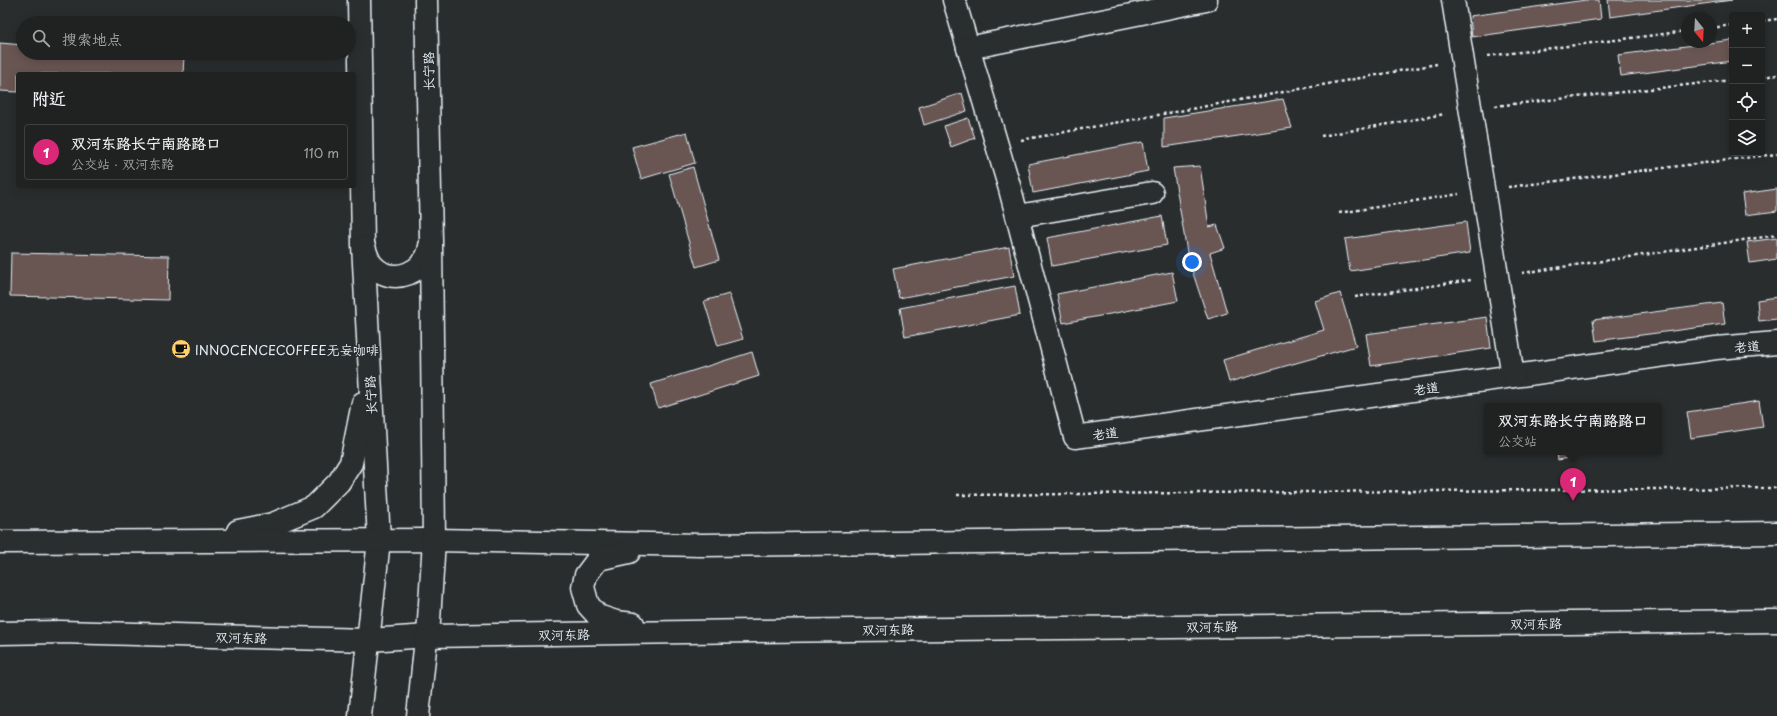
<!DOCTYPE html>
<html lang="zh">
<head>
<meta charset="utf-8">
<style>
  body { margin:0; font-family:"Playpen Sans","LXGW WenKai TC",sans-serif; background:#282a2a; color:#f1f3f6 }
  .controls { position:absolute; right:12px; top:12px; display:grid; overflow:hidden; border-radius:4px; box-shadow:0 2px 10px #0003 }
  .controls button { width:36px; height:36px; display:grid; place-items:center; padding:0; border:0; border-bottom:1px solid #3d3f40; background:#202222; color:#f1f3f6; font:20px sans-serif }
  .compass { position:absolute; left:1681px; top:12px; width:36px; height:36px; border-radius:50%; background:#202222; box-shadow:0 2px 10px #0003; rotate:162deg }
  .you { position:absolute; left:1192px; top:262px; width:14px; height:14px; margin:-10px; border:3px solid #fff; border-radius:50%; background:#1a73e8; box-shadow:0 0 0 6px #1a73e833 }
  .badge { display:grid; place-items:center; width:26px; height:26px; border-radius:50%; background:#db2777; color:#fff; font-size:13px; font-weight:700 }
  .pin { position:absolute; translate:-50% -33px; filter:drop-shadow(0 1px 2px #0008) }
  .pin::after { content:''; position:absolute; top:21px; width:14px; height:12px; background:inherit; clip-path:polygon(0 0,100% 0,50% 100%) }
  .popup { position:absolute; left:1484px; top:403px; width:178px; height:52px; box-sizing:border-box; display:grid; place-content:center; border-radius:4px; background:#202222; filter:drop-shadow(0 1px 3px #0005); font-size:13px; white-space:nowrap; color:#a2a4a5 }
  .popup b { font-size:15px; color:#f1f3f6 }
  .popup::after { content:''; position:absolute; left:50%; top:100%; margin-left:-8px; border:8px solid transparent; border-top-color:#202222 }
  .list { margin:0; padding:0; list-style:none }
  h2 { display:flex; justify-content:space-between; align-items:center; height:52px; margin:0; padding:0 16px; font-size:17px }
  h2 small { font-size:13px; font-weight:400; color:#a2a4a5 }
  .list li { display:grid; grid-template-columns:26px 1fr auto; gap:12px; align-items:center; box-sizing:border-box; height:56px; margin:0 8px 8px; padding:0 8px; border:1px solid #3d3f40; border-radius:4px }
  .list b { display:block; font-size:15px; white-space:nowrap }
  .list p { margin:0; font-size:13px; white-space:nowrap; color:#a2a4a5 }
  .list em { font-size:13px; font-style:normal; color:#a2a4a5 }
  .icon { flex:none; width:22px; height:22px; fill:none; stroke:currentColor; stroke-width:2; stroke-linecap:round; stroke-linejoin:round }
  .map { position:relative; flex:none; width:1777px; height:716px; overflow:hidden }
  .search { position:absolute; background:#202222; box-shadow:0 2px 10px #0003; left:16px; top:16px; width:340px; height:44px; display:flex; align-items:center; gap:10px; box-sizing:border-box; padding:0 14px; border-radius:22px; color:#a2a4a5; font-size:15px }
  .panel { position:absolute; background:#202222; box-shadow:0 2px 10px #0003; left:16px; top:72px; width:340px; height:116px; border-radius:4px }
  .map>svg:first-child { display:block }
</style>
</head>
<body>
<div class="map">
<svg width="1777" height="716" viewBox="0 0 1777 716">
  <rect width="100%" height="100%" fill="#2a2d2e"/>
  <filter id="ink" filterUnits="userSpaceOnUse"><feTurbulence type="fractalNoise" baseFrequency=".025" numOctaves="2"/><feDisplacementMap in="SourceGraphic" scale="8" xChannelSelector="R" yChannelSelector="G"/><feConvolveMatrix kernelMatrix="1 2 1 2 8 2 1 2 1" color-interpolation-filters="sRGB"/></filter>
  <g filter="url(#ink)">
    <!-- building -->
    <g fill="#695753" stroke="#e8f1f8">
      <path d="M 1586,0 L 1599,0 L 1601,19 L 1472,37 L 1470,16 Z"/>
      <path d="M 1608,0 L 1732,0 L 1610,17 Z"/>
      <path d="M 1732,40 L 1732,61 L 1621,76 L 1618,55 Z"/>
      <path d="M 0,43 L 23,45 L 23,53 L 144,53 L 184,56 L 183,74 L 18,74 L 18,92 L 0,91 Z"/>
      <path d="M 962,93 L 967,111 L 924,125 L 919,107 Z"/>
      <path d="M 1283,99 L 1292,128 L 1164,147 L 1164,118 Z"/>
      <path d="M 968,118 L 975,138 L 951,147 L 944,126 Z"/>
      <path d="M 687,132 L 695,163 L 641,179 L 632,147 Z"/>
      <path d="M 1143,142 L 1148,171 L 1033,193 L 1028,164 Z"/>
      <path d="M 1200,166 L 1209,227 L 1217,225 L 1225,248 L 1210,253 L 1227,313 L 1208,319 L 1188,258 L 1173,168 Z"/>
      <path d="M 693,167 L 719,260 L 696,267 L 669,174 Z"/>
      <path d="M 1777,189 L 1777,211 L 1745,215 L 1742,194 Z"/>
      <path d="M 1162,216 L 1167,245 L 1052,266 L 1047,238 Z"/>
      <path d="M 1466,222 L 1470,253 L 1350,271 L 1345,239 Z"/>
      <path d="M 1777,238 L 1777,259 L 1750,263 L 1747,242 Z"/>
      <path d="M 1009,247 L 1014,276 L 899,298 L 893,269 Z"/>
      <path d="M 11,253 L 169,256 L 168,300 L 10,296 Z"/>
      <path d="M 1172,272 L 1178,301 L 1063,323 L 1057,294 Z"/>
      <path d="M 1015,286 L 1020,315 L 905,337 L 900,308 Z"/>
      <path d="M 1340,293 L 1356,346 L 1229,382 L 1223,360 L 1324,330 L 1315,301 Z"/>
      <path d="M 729,294 L 743,339 L 718,346 L 704,301 Z"/>
      <path d="M 1777,297 L 1777,319 L 1759,321 L 1757,300 Z"/>
      <path d="M 1722,303 L 1725,324 L 1596,341 L 1593,320 Z"/>
      <path d="M 1487,317 L 1491,348 L 1371,366 L 1366,334 Z"/>
      <path d="M 752,352 L 759,376 L 658,408 L 651,384 Z"/>
      <path d="M 1759,401 L 1763,427 L 1691,438 L 1687,412 Z"/>
      <path d="M 1557,452 L 1598,452 L 1558,460 Z"/>
    </g>
    <g fill="none" stroke-linecap="round" stroke-linejoin="round">
      <defs>
        <g id="minor">
          <path d="M 359,0 L 363,245 L 379,540 L 360,716"/>
          <path d="M 954,0 L 1010,189 L 1075,437 L 1716,348 L 1777,343"/>
          <path d="M 1453,0 L 1513,376"/>
          <path d="M 968,48 L 1206,0"/>
          <path d="M 1018,216 L 1152,193"/>
          <path d="M 364,247 C 366,253 368,261 373,266 C 393,287 427,272 430,246"/>
          <path d="M 238,531 L 273,524 L 314,507 L 339,482 L 351,463 L 363,403"/>
          <path d="M 0,542 L 434,540 L 702,545 L 1777,533"/>
          <path d="M 629,552 L 598,559 L 586,575 L 583,587 L 588,605 L 598,616 L 616,622 L 633,624"/>
          <path d="M 0,633 L 60,632 L 369,640 L 428,636 L 754,631 L 1777,621"/>
          <path d="M 418,716 L 426,639 L 428,636 L 434,540 L 431,240 L 426,0"/>
        </g>
      </defs>
      <!-- minor casing -->
      <use href="#minor" stroke="#e8f1f8" stroke-width="25"/>
      <!-- path -->
      <g stroke="#e8f1f8" stroke-width="2.5" stroke-dasharray="3 3" stroke-linecap="butt">
        <path d="M 1762,21 L 1777,19"/>
        <path d="M 1711,28 L 1732,25"/>
        <path d="M 1488,56 L 1687,31"/>
        <path d="M 1762,77 L 1777,75"/>
        <path d="M 1495,106 L 1732,80"/>
        <path d="M 1321,136 L 1445,114"/>
        <path d="M 1021,140 L 1437,64"/>
        <path d="M 1508,187 L 1777,154"/>
        <path d="M 1339,213 L 1459,194"/>
        <path d="M 1522,273 L 1777,235"/>
        <path d="M 1355,297 L 1471,280"/>
        <path d="M 957,495 L 1777,488"/>
      </g>
      <!-- minor -->
      <use href="#minor" stroke="#2a2d2e" stroke-width="22"/>
    </g>
  </g>
  <!-- icons -->
  <defs>
    <symbol id="cafe-disc" viewBox="-11 -11 22 22"><circle r="9.5" fill="#ffd166" stroke="#2a2d2e"/><path d="M-5.5-4.5H6V0H3Q3 3.5 0 3.5H-2.5Q-5.5 3.5-5.5 0ZM3-3.2v2h1.7v-2ZM-6 4.5H4V6H-6Z" fill="#111"/></symbol>
  </defs>
  <g fill-rule="evenodd">
    <use href="#cafe-disc" x="170" y="338" width="22" height="22"/>
  </g>
  <g text-anchor="middle" dominant-baseline="central" stroke-width="3" stroke-linejoin="round" paint-order="stroke">
    <!-- street labels -->
    <g font-size="13" fill="#e8f1f8" stroke="#2a2d2e">
      <text transform="translate(428 71) rotate(-91)">长宁路</text>
      <text transform="translate(1747 346) rotate(-5)">老道</text>
      <text transform="translate(1426 388) rotate(-8)">老道</text>
      <text transform="translate(370 395) rotate(-93)">长宁路</text>
      <text transform="translate(1105 433) rotate(-8)">老道</text>
      <text transform="translate(1536 623) rotate(-1)">双河东路</text>
      <text transform="translate(1212 626) rotate(-1)">双河东路</text>
      <text transform="translate(888 629) rotate(-1)">双河东路</text>
      <text transform="translate(564 634) rotate(-1)">双河东路</text>
      <text transform="translate(241 637) rotate(1)">双河东路</text>
    </g>
    <!-- poi labels -->
    <g font-size="13" fill="#e8f1f8" stroke="#2a2d2e" text-anchor="start">
      <text x="195" y="349">INNOCENCECOFFEE无妄咖啡</text>
    </g>
  </g>
</svg>
<div class="controls">
<button>+</button>
<button>−</button>
<button><svg class="icon" aria-label="locate" viewBox="0 0 24 24"><circle cx="12" cy="12" r="6"/><path d="M12 2v4M12 18v4M2 12h4M18 12h4"/></svg></button>
<button><svg class="icon" aria-label="layers" viewBox="0 0 24 24"><path d="M12 4l9 5-9 5-9-5zM3 14l9 5 9-5"/></svg></button>
</div>
<svg class="compass" viewBox="-18 -18 36 36"><path d="M0-13l5 13h-10z" fill="#e53935"/><path d="M0 13l5-13h-10z" fill="#a2a4a5"/></svg>
<div class="you"></div>
<div class="pin badge" style="left:1573px;top:501px">1</div>
<div class="popup"><b>双河东路长宁南路路口</b>公交站</div>
<div class="search"><svg class="icon" aria-label="search" viewBox="0 0 24 24"><circle cx="10" cy="10" r="6"/><path d="M15 15l6 6"/></svg>搜索地点</div>
<section class="panel">
<h2>附近<small></small></h2>
<ul class="list">
<li><span class="badge">1</span><div><b>双河东路长宁南路路口</b><p>公交站 · 双河东路</p></div><em>110 m</em></li>
</ul>
</section>
</div>
</body>
</html>
